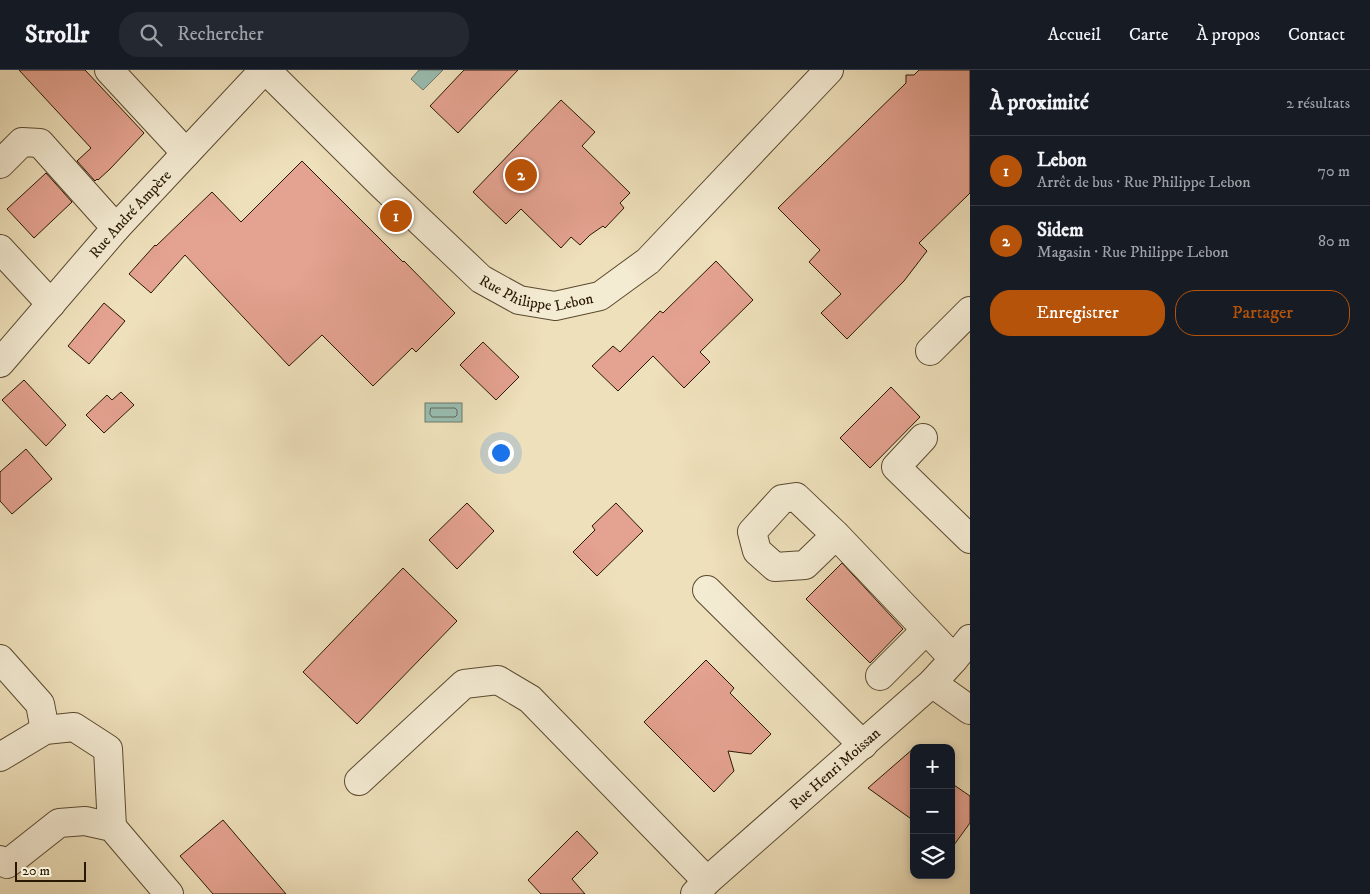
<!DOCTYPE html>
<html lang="fr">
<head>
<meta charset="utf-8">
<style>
  body { margin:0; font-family:"IM FELL DW Pica",serif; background:#242831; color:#f1f3f6 }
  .controls { position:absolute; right:15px; bottom:15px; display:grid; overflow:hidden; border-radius:10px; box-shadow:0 2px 8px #0003 }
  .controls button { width:45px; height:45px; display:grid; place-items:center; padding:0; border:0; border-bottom:1px solid #363941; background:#171b24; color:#f1f3f6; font:25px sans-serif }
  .scale { position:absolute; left:15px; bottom:12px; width:71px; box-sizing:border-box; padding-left:5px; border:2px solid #281802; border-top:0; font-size:14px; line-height:18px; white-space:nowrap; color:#281802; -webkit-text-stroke:4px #f4ebd3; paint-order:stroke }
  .you { position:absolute; left:500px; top:382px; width:18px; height:18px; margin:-12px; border:4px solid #fff; border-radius:50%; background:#1a73e8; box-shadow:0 0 0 8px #1a73e833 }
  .badge { display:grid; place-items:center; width:32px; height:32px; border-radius:50%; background:#b45309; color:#fff; font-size:16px; font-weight:700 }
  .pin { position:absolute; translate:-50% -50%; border:2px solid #fff; box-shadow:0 1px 5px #0006 }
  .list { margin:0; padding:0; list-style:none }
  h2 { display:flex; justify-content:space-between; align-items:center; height:65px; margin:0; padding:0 20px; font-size:21px }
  h2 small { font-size:16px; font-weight:400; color:#9ea1a6 }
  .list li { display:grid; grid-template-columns:32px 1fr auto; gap:15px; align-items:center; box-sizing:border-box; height:70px; padding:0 20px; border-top:1px solid #363941 }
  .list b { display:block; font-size:19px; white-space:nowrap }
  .list p { margin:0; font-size:16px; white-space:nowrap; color:#9ea1a6 }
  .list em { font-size:16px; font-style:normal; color:#9ea1a6 }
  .actions { display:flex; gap:10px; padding:15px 20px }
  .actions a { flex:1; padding:11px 0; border:1px solid #b45309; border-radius:20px; text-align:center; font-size:18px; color:#b45309 }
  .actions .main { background:#b45309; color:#fff }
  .icon { flex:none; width:28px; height:28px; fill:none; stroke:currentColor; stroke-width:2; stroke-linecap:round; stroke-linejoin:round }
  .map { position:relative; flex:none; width:970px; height:824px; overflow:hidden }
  header { display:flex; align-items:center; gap:30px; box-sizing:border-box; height:70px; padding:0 25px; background:#171b24; border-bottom:1px solid #363941 }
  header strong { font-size:24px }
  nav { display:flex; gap:28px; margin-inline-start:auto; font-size:18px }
  .search { width:350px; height:45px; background:#242831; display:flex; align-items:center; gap:12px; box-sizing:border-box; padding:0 18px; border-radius:20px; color:#9ea1a6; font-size:19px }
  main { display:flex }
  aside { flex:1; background:#171b24 }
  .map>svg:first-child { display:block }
</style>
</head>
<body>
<header>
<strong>Strollr</strong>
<div class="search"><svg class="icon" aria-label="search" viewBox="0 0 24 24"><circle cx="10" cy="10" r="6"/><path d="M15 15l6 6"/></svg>Rechercher</div>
<nav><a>Accueil</a><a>Carte</a><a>À propos</a><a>Contact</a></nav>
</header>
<main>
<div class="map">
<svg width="970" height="824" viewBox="0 0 970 824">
  <rect width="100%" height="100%" fill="#eee0bb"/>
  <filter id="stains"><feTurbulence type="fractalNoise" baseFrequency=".004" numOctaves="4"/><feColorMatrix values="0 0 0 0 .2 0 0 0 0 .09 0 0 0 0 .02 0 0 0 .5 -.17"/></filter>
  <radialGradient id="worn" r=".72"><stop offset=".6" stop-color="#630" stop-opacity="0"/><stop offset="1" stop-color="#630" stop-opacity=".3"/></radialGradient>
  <!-- water -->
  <g fill="#99bdb1" stroke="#6c7b6b">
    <path d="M 419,0 L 443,0 L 423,20 L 411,9 Z"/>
    <rect x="425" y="333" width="37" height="19"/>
  </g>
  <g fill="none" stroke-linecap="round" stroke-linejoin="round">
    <!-- shore -->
    <path stroke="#606a5a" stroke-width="1" d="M 431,338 L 455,338 L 457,340 L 457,345 L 455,347 L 432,347 L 430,344 Z"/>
  </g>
  <!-- building -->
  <g fill="#e4a290" stroke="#281802">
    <path d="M 19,0 L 85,0 L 144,63 L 110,99 L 98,110 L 97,109 L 95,111 L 77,91 L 91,78 Z"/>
    <path d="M 464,0 L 518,0 L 458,63 L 430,36 Z"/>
    <path d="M 919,0 L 970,0 L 970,123 L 919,173 L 927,181 L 904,211 L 847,269 L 821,243 L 841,224 L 809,192 L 820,180 L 778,138 L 906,13 L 906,5 L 914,5 Z"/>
    <path d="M 561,30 L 595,62 L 582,76 L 630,123 L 620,133 L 624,138 L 605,158 L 603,156 L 590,165 L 580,175 L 571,167 L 561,178 L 521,139 L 506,154 L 473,122 Z"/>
    <path d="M 302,91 L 403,192 L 404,191 L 455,243 L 416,282 L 412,278 L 373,316 L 322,265 L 289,296 L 185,185 L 151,223 L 129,204 L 155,175 L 156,176 L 212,122 L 241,152 Z"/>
    <path d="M 46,103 L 72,132 L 34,168 L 7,139 Z"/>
    <path d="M 716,191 L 753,230 L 700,282 L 710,292 L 684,318 L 653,286 L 618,321 L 592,296 L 613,276 L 620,282 L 660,241 L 663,243 Z"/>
    <path d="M 104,233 L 125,251 L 89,294 L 68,276 Z"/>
    <path d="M 483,272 L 519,307 L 496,330 L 460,295 Z"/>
    <path d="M 24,310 L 66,355 L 46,376 L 2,330 Z"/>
    <path d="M 891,317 L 920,347 L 870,398 L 840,368 Z"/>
    <path d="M 121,322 L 134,335 L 104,363 L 86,345 L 107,325 L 112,330 Z"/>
    <path d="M 26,379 L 52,409 L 12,444 L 0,431 L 0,402 Z"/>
    <path d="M 467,433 L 494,461 L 457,499 L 429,470 Z"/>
    <path d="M 616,433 L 643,461 L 597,506 L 573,482 L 595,460 L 592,456 Z"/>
    <path d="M 842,493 L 903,559 L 870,593 L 806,529 Z"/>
    <path d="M 403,498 L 457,551 L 357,654 L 303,602 Z"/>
    <path d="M 706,590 L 734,618 L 730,623 L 771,664 L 751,684 L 728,681 L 734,701 L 714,722 L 644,652 Z"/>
    <path d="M 914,678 L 914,751 L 868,718 Z"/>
    <path d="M 951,713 L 970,726 L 970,753 L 951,779 Z"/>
    <path d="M 223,750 L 286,824 L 213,824 L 180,786 Z"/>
    <path d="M 577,761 L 598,783 L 572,809 L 585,824 L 541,824 L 528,810 Z"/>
  </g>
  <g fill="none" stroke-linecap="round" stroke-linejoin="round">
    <defs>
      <g id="minor">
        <path d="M 109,0 L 186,83"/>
        <path id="s1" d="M 266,0 L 381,114 L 481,209 L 519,230 L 555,236 L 600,226 L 648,191 L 829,0"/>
        <path d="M 0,94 L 22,72 L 40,73 L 116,158"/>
        <path d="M 0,179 L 51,234"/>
        <path d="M 930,281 L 970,241"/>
        <path id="s2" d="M 0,293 L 116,158 L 264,0"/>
        <path d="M 923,368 L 896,397 L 970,469"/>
        <path d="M 836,465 L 805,495 L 775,497 L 757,481 L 752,462 L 782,429 L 796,427 L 836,465 L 954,589"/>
        <path d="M 707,520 L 863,675"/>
        <path d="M 0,589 L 40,634 L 45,660"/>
        <path d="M 880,606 L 926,560"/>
        <path d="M 932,613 L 970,640"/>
        <path d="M 0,687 L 45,660 L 74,657 L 108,679 L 112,757"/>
        <path d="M 359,711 L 464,614 L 498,610 L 530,629 L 707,811"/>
        <path d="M 0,790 L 7,794 L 59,753 L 85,751 L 112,757 L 169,824"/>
        <path id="s3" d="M 695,824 L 707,811 L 932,613 L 954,589 L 970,569"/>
      </g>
    </defs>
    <!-- minor casing -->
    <use href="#minor" stroke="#5a4a30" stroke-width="30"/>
    <!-- minor -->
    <use href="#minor" stroke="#f4ebd3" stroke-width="28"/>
  </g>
  <g text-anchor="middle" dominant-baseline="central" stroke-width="5" stroke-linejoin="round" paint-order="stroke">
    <!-- street labels -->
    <g font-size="15" fill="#281802" stroke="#f4ebd3">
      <text stroke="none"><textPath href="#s2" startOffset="198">Rue André Ampère</textPath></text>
      <text stroke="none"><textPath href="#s1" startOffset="359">Rue Philippe Lebon</textPath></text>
      <text stroke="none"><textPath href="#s3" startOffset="188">Rue Henri Moissan</textPath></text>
    </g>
  </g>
  <rect width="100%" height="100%" filter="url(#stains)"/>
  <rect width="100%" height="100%" fill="url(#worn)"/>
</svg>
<div class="controls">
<button>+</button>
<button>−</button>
<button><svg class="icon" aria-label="layers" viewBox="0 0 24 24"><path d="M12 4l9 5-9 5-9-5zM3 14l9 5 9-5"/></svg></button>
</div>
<div class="scale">20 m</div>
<div class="you"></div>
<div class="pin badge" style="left:396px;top:146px">1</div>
<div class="pin badge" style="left:521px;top:105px">2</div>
</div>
<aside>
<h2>À proximité<small>2 résultats</small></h2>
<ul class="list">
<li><span class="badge">1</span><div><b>Lebon</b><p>Arrêt de bus · Rue Philippe Lebon</p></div><em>70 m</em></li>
<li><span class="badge">2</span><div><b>Sidem</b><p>Magasin · Rue Philippe Lebon</p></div><em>80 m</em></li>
</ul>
<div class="actions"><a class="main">Enregistrer</a><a>Partager</a></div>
</aside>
</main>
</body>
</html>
